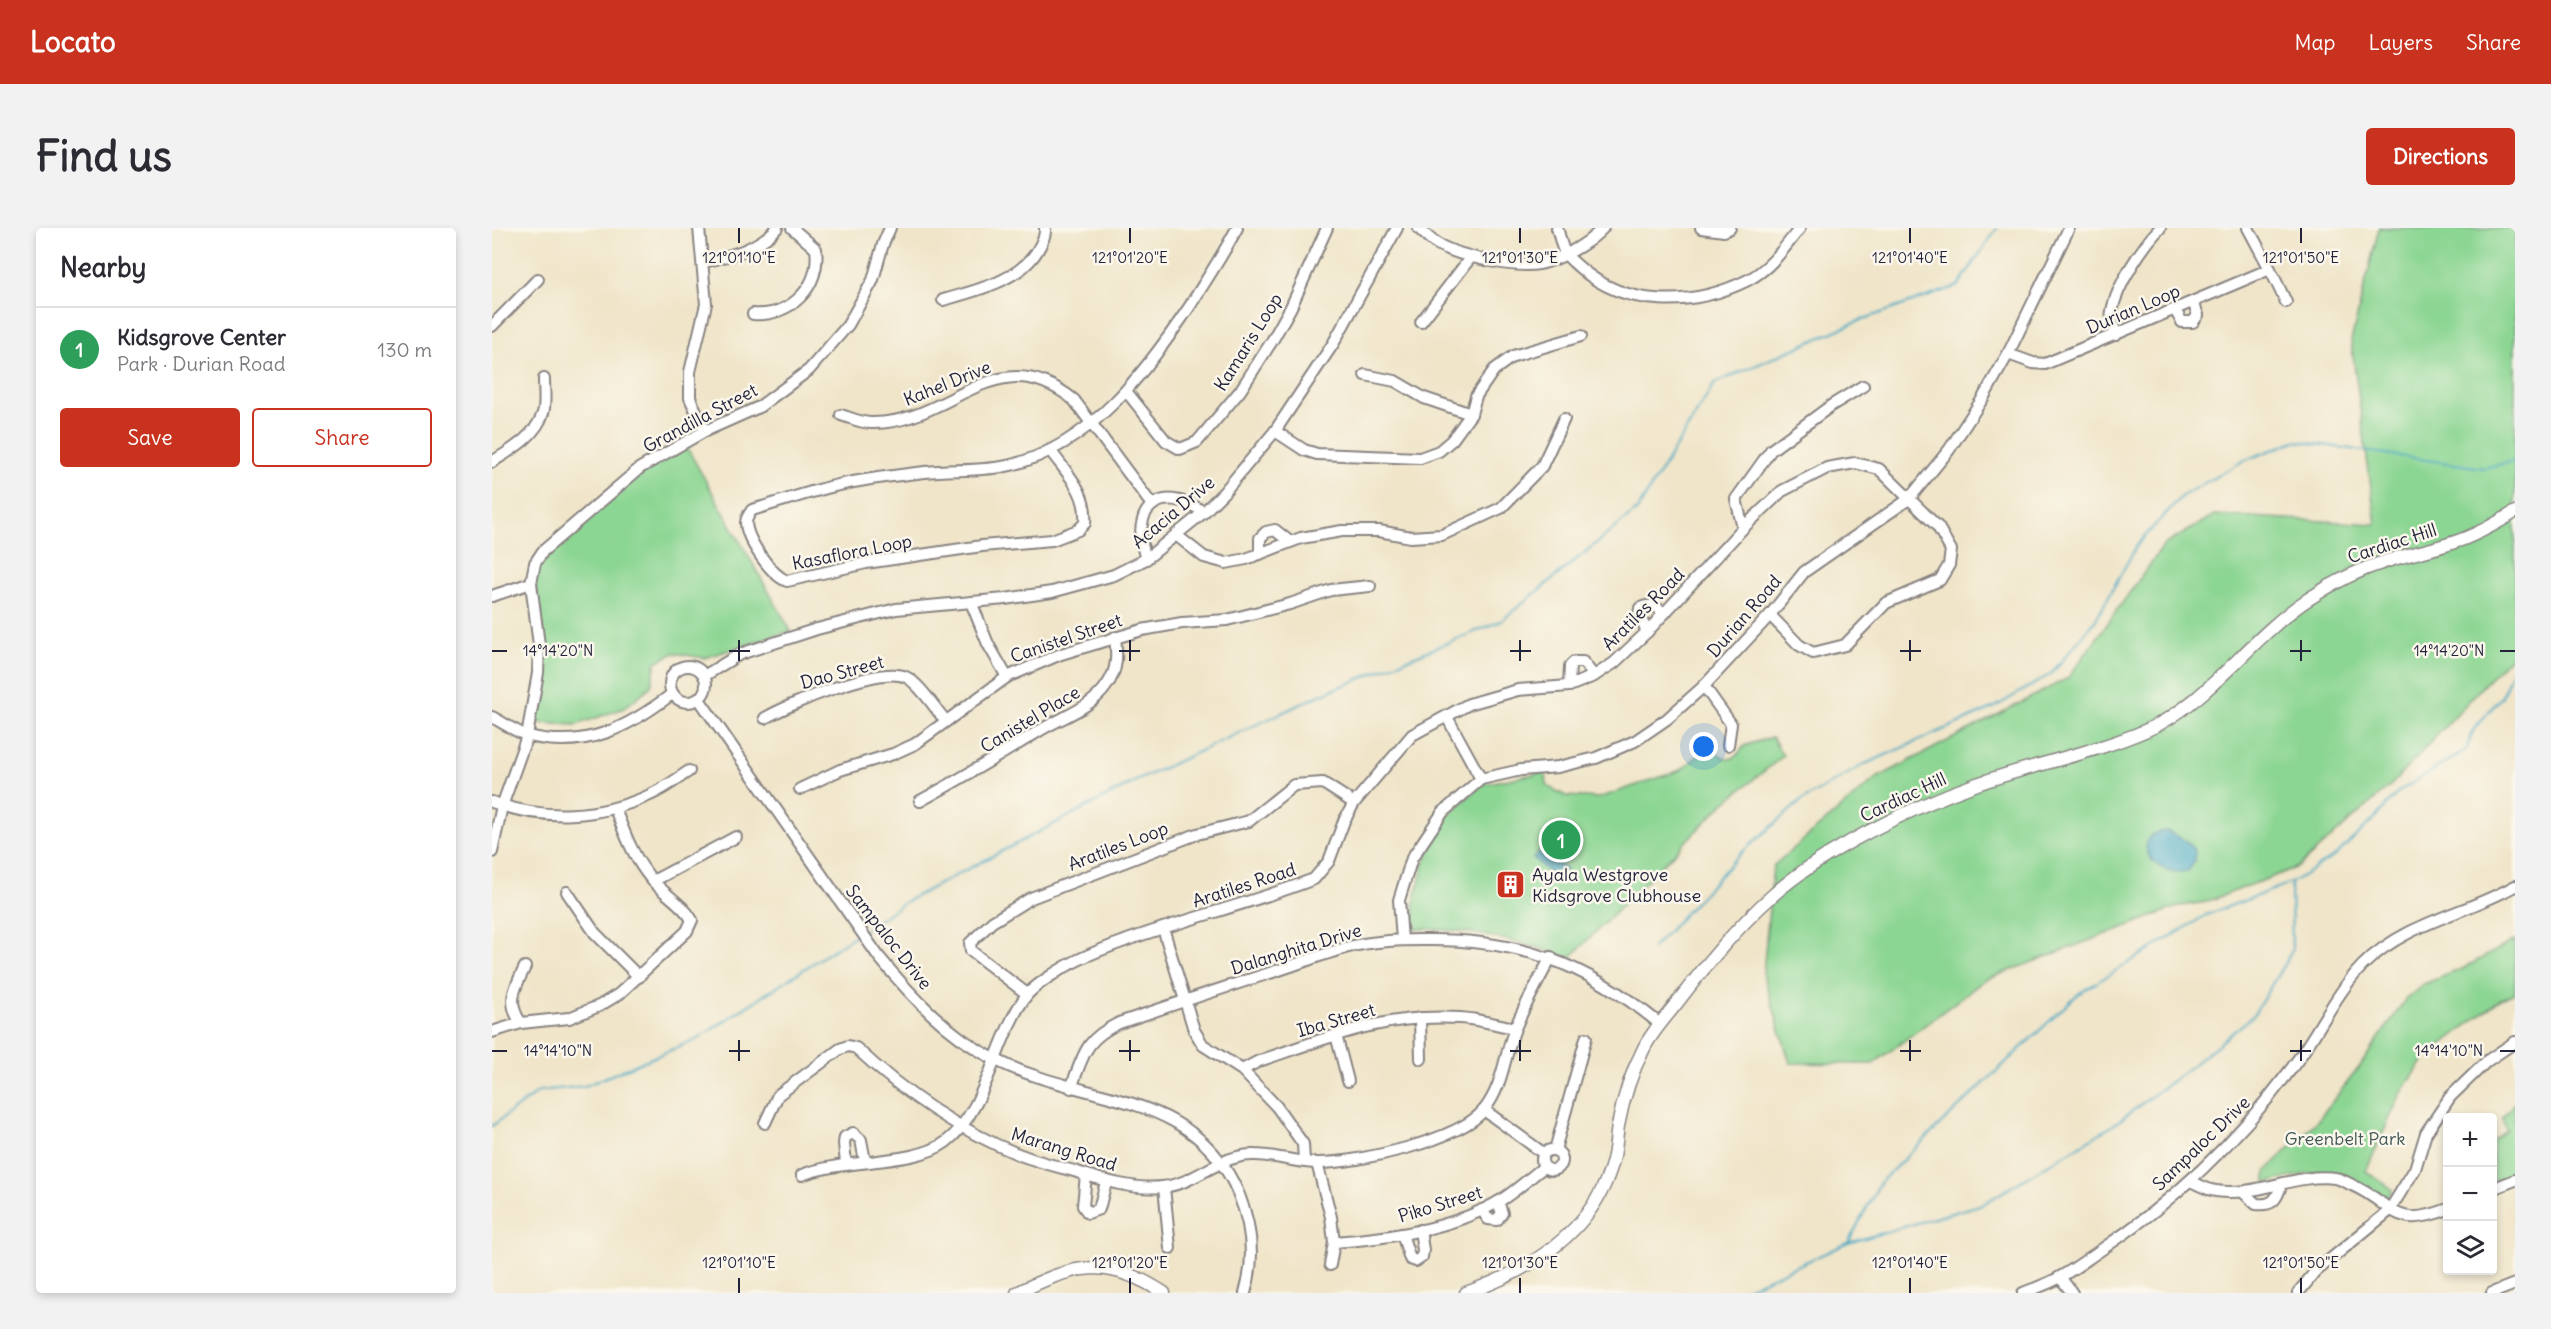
<!DOCTYPE html>
<html lang="en">
<head>
<meta charset="utf-8">
<style>
  body { margin:0; font-family:Delius,sans-serif; background:#f2f2f3; color:#2b2b33 }
  .controls { position:absolute; right:18px; bottom:18px; display:grid; overflow:hidden; border-radius:6px; box-shadow:0 3px 9px #0003 }
  .controls button { width:54px; height:54px; display:grid; place-items:center; padding:0; border:0; border-bottom:2px solid #e1e1e2; background:#fff; color:#2b2b33; font:30px sans-serif }
  .you { position:absolute; left:1212px; top:519px; width:21px; height:21px; margin:-15px; border:4px solid #fff; border-radius:50%; background:#1a73e8; box-shadow:0 0 0 9px #1a73e833 }
  .badge { display:grid; place-items:center; width:39px; height:39px; border-radius:50%; background:#c8321e; color:#fff; font-size:20px; font-weight:700 }
  .pin { position:absolute; translate:-50% -50%; border:3px solid #fff; box-shadow:0 2px 6px #0006 }
  .list { margin:0; padding:0; list-style:none }
  h2 { display:flex; justify-content:space-between; align-items:center; height:78px; margin:0; padding:0 24px; font-size:26px }
  h2 small { font-size:20px; font-weight:400; color:#7c7c81 }
  .list li { display:grid; grid-template-columns:39px 1fr auto; gap:18px; align-items:center; box-sizing:border-box; height:84px; padding:0 24px; border-top:2px solid #e1e1e2 }
  .list b { display:block; font-size:22px; white-space:nowrap }
  .list p { margin:0; font-size:20px; white-space:nowrap; color:#7c7c81 }
  .list em { font-size:20px; font-style:normal; color:#7c7c81 }
  .actions { display:flex; gap:12px; padding:18px 24px }
  .actions a { flex:1; padding:14px 0; border:2px solid #c8321e; border-radius:6px; text-align:center; font-size:21px; color:#c8321e }
  .actions .main { background:#c8321e; color:#fff }
  .icon { flex:none; width:33px; height:33px; fill:none; stroke:currentColor; stroke-width:2; stroke-linecap:round; stroke-linejoin:round }
  .map { position:relative; flex:none; width:2023px; height:1065px; overflow:hidden; border-radius:6px }
  header { display:flex; align-items:center; gap:36px; box-sizing:border-box; height:84px; padding:0 30px; background:#c8321e; color:#fff }
  header strong { font-size:28px }
  nav { display:flex; gap:33px; margin-inline-start:auto; font-size:21px }
  .intro { display:flex; align-items:center; justify-content:space-between; box-sizing:border-box; height:144px; padding:0 36px }
  h1 { margin:0; font-size:42px }
  .button { padding:15px 27px; border-radius:6px; background:#c8321e; color:#fff; font-size:21px; font-weight:700 }
  main { display:flex; gap:36px; padding:0 36px }
  aside { flex:1; background:#fff; border-radius:6px; box-shadow:0 3px 9px #0003 }
  .map>svg:first-child { display:block }
</style>
</head>
<body>
<header>
<strong>Locato</strong>
<nav><a>Map</a><a>Layers</a><a>Share</a></nav>
</header>
<div class="intro"><h1>Find us</h1><a class="button">Directions</a></div>
<main>
<aside>
<h2>Nearby<small></small></h2>
<ul class="list">
<li><span class="badge" style="background:#2e9e5b">1</span><div><b>Kidsgrove Center</b><p>Park · Durian Road</p></div><em>130 m</em></li>
</ul>
<div class="actions"><a class="main">Save</a><a>Share</a></div>
</aside>
<div class="map">
<svg width="2023" height="1065" viewBox="0 0 2023 1065">
  <rect width="100%" height="100%" fill="#fbf7ec"/>
  <filter id="ink" filterUnits="userSpaceOnUse"><feTurbulence type="fractalNoise" baseFrequency=".0167" numOctaves="2"/><feDisplacementMap in="SourceGraphic" scale="12" xChannelSelector="R" yChannelSelector="G"/><feConvolveMatrix kernelMatrix="1 2 1 2 8 2 1 2 1" color-interpolation-filters="sRGB"/></filter>
  <filter id="wash" filterUnits="userSpaceOnUse"><feTurbulence type="fractalNoise" baseFrequency=".008" numOctaves="4" result="noise"/><feDisplacementMap in="SourceGraphic" scale="24" xChannelSelector="R" yChannelSelector="G"/><feGaussianBlur stdDeviation="1.35" result="paint"/><feColorMatrix in="noise" values="0 0 0 0 0 0 0 0 0 0 0 0 0 0 0 0 0 1.4 0 .05"/><feComposite in="paint" operator="in"/></filter>
  <g filter="url(#wash)">
    <rect width="100%" height="100%" fill="#f0e5c9"/>
    <!-- green -->
    <g fill="#8cd693" stroke="#577c67" stroke-width="1.5">
      <path d="M 1887,0 L 2023,0 L 2023,427 L 2012,435 L 1899,557 L 1806,639 L 1714,674 L 1688,678 L 1493,752 L 1381,836 L 1298,835 L 1271,746 L 1281,638 L 1383,551 L 1576,450 L 1672,317 L 1722,287 L 1884,296 L 1859,113 Z"/>
      <path d="M 194,218 L 299,403 L 212,430 L 182,425 L 164,434 L 159,458 L 132,480 L 84,497 L 45,495 C 47,470 52,443 52,417 C 52,378 29,362 54,323 L 149,244 Z"/>
      <path d="M 1280,509 L 1291,528 L 1232,575 L 1078,730 C 1028,713 976,700 923,701 L 922,675 L 932,635 L 954,589 L 991,556 L 1054,544 L 1055,558 L 1074,568 L 1107,570 L 1189,542 L 1218,518 C 1232,533 1241,537 1252,518 Z"/>
      <path d="M 2023,712 L 2023,765 L 2009,771 L 1934,829 L 1908,867 L 1874,943 L 1900,961 L 1896,970 L 1887,972 C 1845,932 1825,944 1774,955 L 1774,943 L 1825,893 L 1866,841 L 1913,772 L 1932,756 L 1970,741 Z"/>
      <path d="M 2023,874 L 2023,944 L 2001,953 L 2001,913 L 2014,902 L 2010,890 Z"/>
    </g>
    <!-- water -->
    <g fill="#43a7c3" stroke="#32647f" stroke-width="1.5">
      <path d="M 1675,603 L 1696,614 L 1703,623 L 1703,633 L 1696,643 C 1657,651 1636,604 1675,603 Z"/>
      <path d="M 1051,620 L 1074,642 L 1065,652 L 1041,630 Z"/>
    </g>
    <g fill="none" stroke-linecap="round" stroke-linejoin="round">
      <!-- stream -->
      <g stroke="#43a7c3" stroke-width="2">
        <path d="M 372,702 L 413,674 L 644,553 L 828,467 L 1009,393 L 1145,282 L 1223,155 L 1369,92 L 1466,58 L 1505,0"/>
        <path d="M 1160,721 L 1248,626 L 1309,573 L 1371,537 L 1503,479 L 1559,446 L 1603,393 L 1645,317 L 1690,268 L 1751,233 L 1803,213 L 1991,240 L 2023,233"/>
        <path d="M 0,898 L 47,863 L 93,858 L 205,811 L 367,705"/>
        <path d="M 1356,1015 L 1389,953 L 1586,766 L 1714,687 L 1799,655 L 1843,628 L 1884,589 L 1906,564 L 1974,522 L 1982,501 L 2010,468 L 2023,435"/>
        <path d="M 1244,1065 L 1356,1015 L 1491,976 L 1620,898 L 1697,840 L 1761,788 L 1800,723 L 1799,655"/>
      </g>
    </g>
  </g>
  <g filter="url(#ink)">
    <g fill="none" stroke-linecap="round" stroke-linejoin="round">
      <defs>
        <g id="minor">
          <path d="M 207,0 L 214,76 L 198,144 L 198,170 L 213,203"/>
          <path d="M 926,0 C 933,6 939,13 947,17 C 970,29 1021,40 1047,36 C 1068,32 1096,16 1111,0"/>
          <path d="M 1065,0 C 1068,8 1069,20 1074,26 C 1077,31 1083,35 1087,39 C 1134,81 1202,79 1256,52 C 1279,40 1293,19 1308,0"/>
          <path d="M 1209,0 L 1232,3 L 1238,0"/>
          <path d="M 212,34 C 238,28 266,21 285,0"/>
          <path d="M 1778,41 L 1794,74"/>
          <path d="M 451,72 C 486,62 531,52 548,18 C 551,11 554,7 553,0"/>
          <path d="M 1683,82 L 1690,94 L 1701,94 L 1706,87 L 1701,74"/>
          <path d="M 261,86 C 298,89 329,59 324,21 L 300,0"/>
          <path d="M 929,94 L 979,29"/>
          <path d="M 0,98 L 46,51"/>
          <path d="M 1624,107 C 1622,100 1618,90 1620,83 C 1625,57 1650,19 1668,0"/>
          <path d="M 1516,126 L 1541,135 L 1553,136 L 1778,41 L 1756,0"/>
          <path d="M 873,147 L 903,153 L 932,170 L 979,186"/>
          <path d="M 634,163 L 674,213 L 688,221 L 705,214 L 748,163 L 780,113 L 799,79 L 835,0"/>
          <path d="M 349,187 C 359,190 369,195 380,195 C 459,196 503,109 582,172 L 660,277"/>
          <path d="M 783,203 L 812,222 L 825,226 L 928,230 L 947,223 L 960,212 L 979,186 L 984,168 L 1002,142 L 1021,128 L 1089,108"/>
          <path d="M 558,222 C 575,246 596,264 593,295 L 586,302 L 560,312 L 490,318 L 374,335 L 295,353 C 279,347 255,312 254,295 C 254,290 257,286 260,282 C 292,273 324,261 356,255 C 381,250 407,247 433,244 C 461,241 491,244 519,237 C 600,217 654,143 698,78 C 714,52 731,27 745,0"/>
          <path d="M 0,234 C 19,222 44,208 51,185 C 54,176 52,161 52,151"/>
          <path d="M 1251,300 L 1244,271 L 1279,222 L 1340,177 L 1371,158"/>
          <path d="M 684,307 L 712,329 L 734,335 L 754,331 L 809,310 L 850,303 L 887,303 L 919,309 L 950,307 L 1009,280 L 1050,238 L 1072,191"/>
          <path d="M 768,326 L 768,310 L 774,304 L 783,302 L 798,314"/>
          <path d="M 654,331 C 637,281 667,254 712,284"/>
          <path d="M 0,368 L 39,355"/>
          <path d="M 479,374 L 496,416 L 515,449"/>
          <path d="M 1155,404 L 1147,387 L 1148,380 C 1159,375 1164,379 1173,385"/>
          <circle cx="196" cy="456" r="18"/>
          <path d="M 212,448 L 248,426 L 325,401 L 404,381 L 513,371 L 560,364 L 622,347 L 654,331 L 712,284 L 732,264 L 783,203 L 841,116 L 905,0"/>
          <path d="M 1077,458 L 1078,438 L 1082,434 L 1091,434 L 1102,448"/>
          <path d="M 1212,458 L 1239,496 L 1236,517"/>
          <path d="M 207,471 L 387,729 C 420,769 456,807 502,831 C 591,877 703,860 747,967 C 760,999 763,1032 753,1065"/>
          <path d="M 0,489 C 12,495 25,505 37,508 C 94,522 137,499 180,466"/>
          <path d="M 955,489 L 989,551"/>
          <path d="M 273,490 C 298,476 388,437 414,449 C 427,455 444,482 454,493"/>
          <path d="M 308,561 L 348,542 L 401,526 L 423,516 L 515,449 L 569,426 L 650,402 L 690,395 L 735,392 L 798,376 L 839,362 L 878,358"/>
          <path d="M 428,573 C 469,551 508,527 547,503 C 570,489 600,480 615,457 C 626,441 625,427 623,409"/>
          <path d="M 0,574 C 52,593 108,590 158,567 C 172,561 185,551 197,543"/>
          <path d="M 0,624 L 10,578 L 35,508 L 46,445 L 47,417 L 39,355 L 43,335 L 51,323 L 148,240 L 213,203 L 267,179 L 317,142 L 356,97 L 381,52 L 391,16 L 398,0"/>
          <path d="M 161,653 L 244,609"/>
          <path d="M 75,664 L 103,705 L 147,749"/>
          <path d="M 671,700 L 702,802 L 711,817 L 750,842 L 785,879 L 811,916 L 812,933"/>
          <path d="M 910,712 L 907,672 L 920,630 L 951,584 L 989,551 L 1029,542 L 1066,539 L 1104,530 L 1143,513 L 1175,491 L 1212,458 L 1278,387 L 1312,344 L 1417,271 L 1457,222 L 1491,170 L 1516,126 L 1577,0"/>
          <path d="M 535,766 L 479,723 L 478,715 L 500,694 L 539,670 L 705,606 L 757,593 L 802,557 L 831,555 L 862,575"/>
          <path d="M 928,790 L 929,831"/>
          <path d="M 29,795 C 14,774 23,759 33,739"/>
          <path d="M 0,804 L 29,795 L 77,790 L 107,778 L 127,766 L 195,703 L 200,692 C 191,676 172,666 160,652 C 142,631 133,606 123,581"/>
          <path d="M 844,807 L 856,853"/>
          <path d="M 750,842 L 767,833 C 835,810 894,785 968,790 C 987,791 1005,797 1023,800"/>
          <path d="M 579,860 C 592,826 592,812 627,795 C 680,777 734,759 787,742 C 812,734 836,724 861,718 C 883,713 907,712 929,712 C 1025,710 1094,735 1168,796"/>
          <path d="M 992,882 L 1051,925"/>
          <path d="M 273,895 L 286,867 L 348,821 L 356,818 L 364,820 C 412,865 464,901 526,926 C 543,933 563,938 582,943 C 610,952 640,962 670,959 C 705,956 727,926 763,927 C 784,927 805,935 826,935 C 865,935 966,913 992,882 C 1012,857 1012,826 1024,798 C 1034,775 1047,752 1059,729"/>
          <circle cx="1060" cy="932" r="10"/>
          <path d="M 1063,922 L 1094,810"/>
          <path d="M 825,935 L 839,989 L 842,1014 L 838,1037"/>
          <path d="M 354,936 L 352,915 L 353,909 L 361,905 L 369,912 L 373,933"/>
          <path d="M 310,947 C 351,930 422,938 454,914 C 494,884 504,808 534,768 C 541,759 554,751 563,745 C 587,729 614,720 641,710 C 701,689 763,674 822,651 L 837,633 L 852,593 L 862,575 L 920,507 L 977,476 L 1026,462 L 1077,458 L 1102,448 L 1122,435 L 1155,404 L 1251,300 L 1290,263 L 1335,240 L 1363,235 L 1387,241 L 1446,299 L 1459,322 L 1457,337 L 1448,352 L 1394,375 L 1353,417 L 1321,425 L 1307,417 L 1278,387"/>
          <path d="M 594,947 L 591,978 L 596,985 L 607,981 L 614,954"/>
          <path d="M 1698,953 C 1706,956 1715,962 1724,963 C 1765,969 1803,945 1843,950 C 1849,951 1854,954 1860,957 C 1903,976 1900,1003 1956,981"/>
          <path d="M 672,959 L 678,1020"/>
          <path d="M 2000,961 L 2023,952"/>
          <path d="M 1751,964 L 1764,976 C 1780,978 1785,972 1789,957"/>
          <path d="M 990,982 L 996,991 L 1005,992 L 1010,985 L 1006,974"/>
          <path d="M 910,1006 L 918,1031 L 924,1033 L 930,1029 L 931,1022 L 928,1002"/>
          <path d="M 842,1014 C 896,1010 956,1002 1004,975 C 1021,966 1036,951 1052,939"/>
          <path d="M 1568,1049 L 1580,1065"/>
          <path d="M 1531,1065 C 1543,1060 1557,1056 1568,1049 C 1581,1042 1594,1032 1606,1024 C 1680,975 1746,912 1799,841 C 1825,808 1842,767 1871,737 C 1913,695 1973,686 2023,658"/>
          <path d="M 1806,1065 L 1823,1044 L 1897,983 L 1923,941 L 1934,905 L 1958,869 L 1995,833 L 2023,814"/>
          <path d="M 2000,1065 L 2023,1056"/>
        </g>
        <g id="major">
          <path d="M 525,1065 C 582,1036 616,1028 672,1065"/>
          <path d="M 974,1065 C 1039,1042 1103,1003 1121,932 C 1124,921 1124,910 1126,898 C 1131,871 1139,845 1152,820 C 1160,804 1173,790 1184,776 C 1214,737 1244,700 1280,668 C 1331,622 1420,579 1485,556 C 1541,536 1600,526 1655,502 C 1715,476 1759,409 1815,372 C 1839,356 1866,342 1895,333 C 1921,325 1949,320 1974,310 C 1991,303 2007,294 2023,284"/>
        </g>
      </defs>
      <!-- minor casing -->
      <use href="#minor" stroke="#898482" stroke-width="14"/>
      <!-- major casing -->
      <use href="#major" stroke="#898482" stroke-width="15"/>
      <!-- minor -->
      <use href="#minor" stroke="#fff" stroke-width="10"/>
      <!-- major -->
      <use href="#major" stroke="#fff" stroke-width="12"/>
    </g>
  </g>
  <!-- ticks -->
  <path fill="none" stroke="#22223b" stroke-width="2" d="M 247,0 L 247,15M 638,0 L 638,15M 1028,0 L 1028,15M 1418,0 L 1418,15M 1809,0 L 1809,15M 247,412 L 247,433M 638,412 L 638,433M 1028,412 L 1028,433M 1418,412 L 1418,433M 1809,412 L 1809,433M 0,423 L 15,423M 237,423 L 258,423M 627,423 L 648,423M 1018,423 L 1039,423M 1408,423 L 1429,423M 1798,423 L 1819,423M 2008,423 L 2023,423M 247,812 L 247,833M 638,812 L 638,833M 1028,812 L 1028,833M 1418,812 L 1418,833M 1809,812 L 1809,833M 0,823 L 15,823M 237,823 L 258,823M 627,823 L 648,823M 1018,823 L 1039,823M 1408,823 L 1429,823M 1798,823 L 1819,823M 2008,823 L 2023,823M 247,1050 L 247,1065M 638,1050 L 638,1065M 1028,1050 L 1028,1065M 1418,1050 L 1418,1065M 1809,1050 L 1809,1065"/>
  <!-- icons -->
  <defs>
    <symbol id="building-square" viewBox="-11 -11 22 22"><rect x="-9" y="-9" width="18" height="18" rx="4" fill="#c8321e" stroke="#fbf7ec"/><path d="M-4-6H4V6H1V3H-1V6H-4ZM-2.5-4.3h1.7v1.8h-1.7ZM.8-4.3h1.7v1.8H.8ZM-2.5-1h1.7V.8h-1.7ZM.8-1h1.7V.8H.8Z" fill="#fff"/></symbol>
  </defs>
  <g fill-rule="evenodd">
    <use href="#building-square" x="1002" y="640" width="33" height="33"/>
  </g>
  <g text-anchor="middle" dominant-baseline="central" stroke-width="5" stroke-linejoin="round" paint-order="stroke">
    <!-- street labels -->
    <g font-size="18" fill="#22223b" stroke="#fbf7ec">
      <text transform="translate(1641 81) rotate(-23)">Durian Loop</text>
      <text transform="translate(756 114) rotate(-58)">Kamaris Loop</text>
      <text transform="translate(455 155) rotate(-22)">Kahel Drive</text>
      <text transform="translate(208 190) rotate(-28)">Grandilla Street</text>
      <text transform="translate(681 284) rotate(-40)">Acacia Drive</text>
      <text transform="translate(1900 315) rotate(-18)">Cardiac Hill</text>
      <text transform="translate(360 324) rotate(-11)">Kasaflora Loop</text>
      <text transform="translate(1151 381) rotate(-45)">Aratiles Road</text>
      <text transform="translate(1252 388) rotate(-49)">Durian Road</text>
      <text transform="translate(574 410) rotate(-19)">Canistel Street</text>
      <text transform="translate(350 444) rotate(-15)">Dao Street</text>
      <text transform="translate(538 491) rotate(-31)">Canistel Place</text>
      <text transform="translate(1411 569) rotate(-25)">Cardiac Hill</text>
      <text transform="translate(626 618) rotate(-21)">Aratiles Loop</text>
      <text transform="translate(752 657) rotate(-18)">Aratiles Road</text>
      <text transform="translate(397 709) rotate(52)">Sampaloc Drive</text>
      <text transform="translate(804 721) rotate(-17)">Dalanghita Drive</text>
      <text transform="translate(844 792) rotate(-16)">Iba Street</text>
      <text transform="translate(1709 915) rotate(-44)">Sampaloc Drive</text>
      <text transform="translate(572 921) rotate(17)">Marang Road</text>
      <text transform="translate(948 976) rotate(-17)">Piko Street</text>
    </g>
    <!-- poi labels -->
    <g font-size="18" fill="#22223b" stroke="#fbf7ec" text-anchor="start">
      <text x="1040" y="646">Ayala Westgrove<tspan x="1040" dy="21">Kidsgrove Clubhouse</tspan></text>
    </g>
    <!-- park labels -->
    <g font-size="18" fill="#425855" stroke="#fbf7ec">
      <text x="1853" y="910">Greenbelt Park</text>
    </g>
  </g>
  <g font-size="15" text-anchor="middle" fill="#22223b" stroke="#fbf7ec" stroke-width="5" stroke-linejoin="round" paint-order="stroke">
    <text x="247" y="35">121°01'10"E</text>
    <text x="638" y="35">121°01'20"E</text>
    <text x="1028" y="35">121°01'30"E</text>
    <text x="1418" y="35">121°01'40"E</text>
    <text x="1809" y="35">121°01'50"E</text>
    <text x="66" y="428">14°14'20"N</text>
    <text x="1957" y="428">14°14'20"N</text>
    <text x="66" y="828">14°14'10"N</text>
    <text x="1957" y="828">14°14'10"N</text>
    <text x="247" y="1040">121°01'10"E</text>
    <text x="638" y="1040">121°01'20"E</text>
    <text x="1028" y="1040">121°01'30"E</text>
    <text x="1418" y="1040">121°01'40"E</text>
    <text x="1809" y="1040">121°01'50"E</text>
  </g>
</svg>
<div class="controls">
<button>+</button>
<button>−</button>
<button><svg class="icon" aria-label="layers" viewBox="0 0 24 24"><path d="M12 4l9 5-9 5-9-5zM3 14l9 5 9-5"/></svg></button>
</div>
<div class="you"></div>
<div class="pin badge" style="left:1069px;top:612px;background:#2e9e5b">1</div>
</div>
</main>
</body>
</html>
